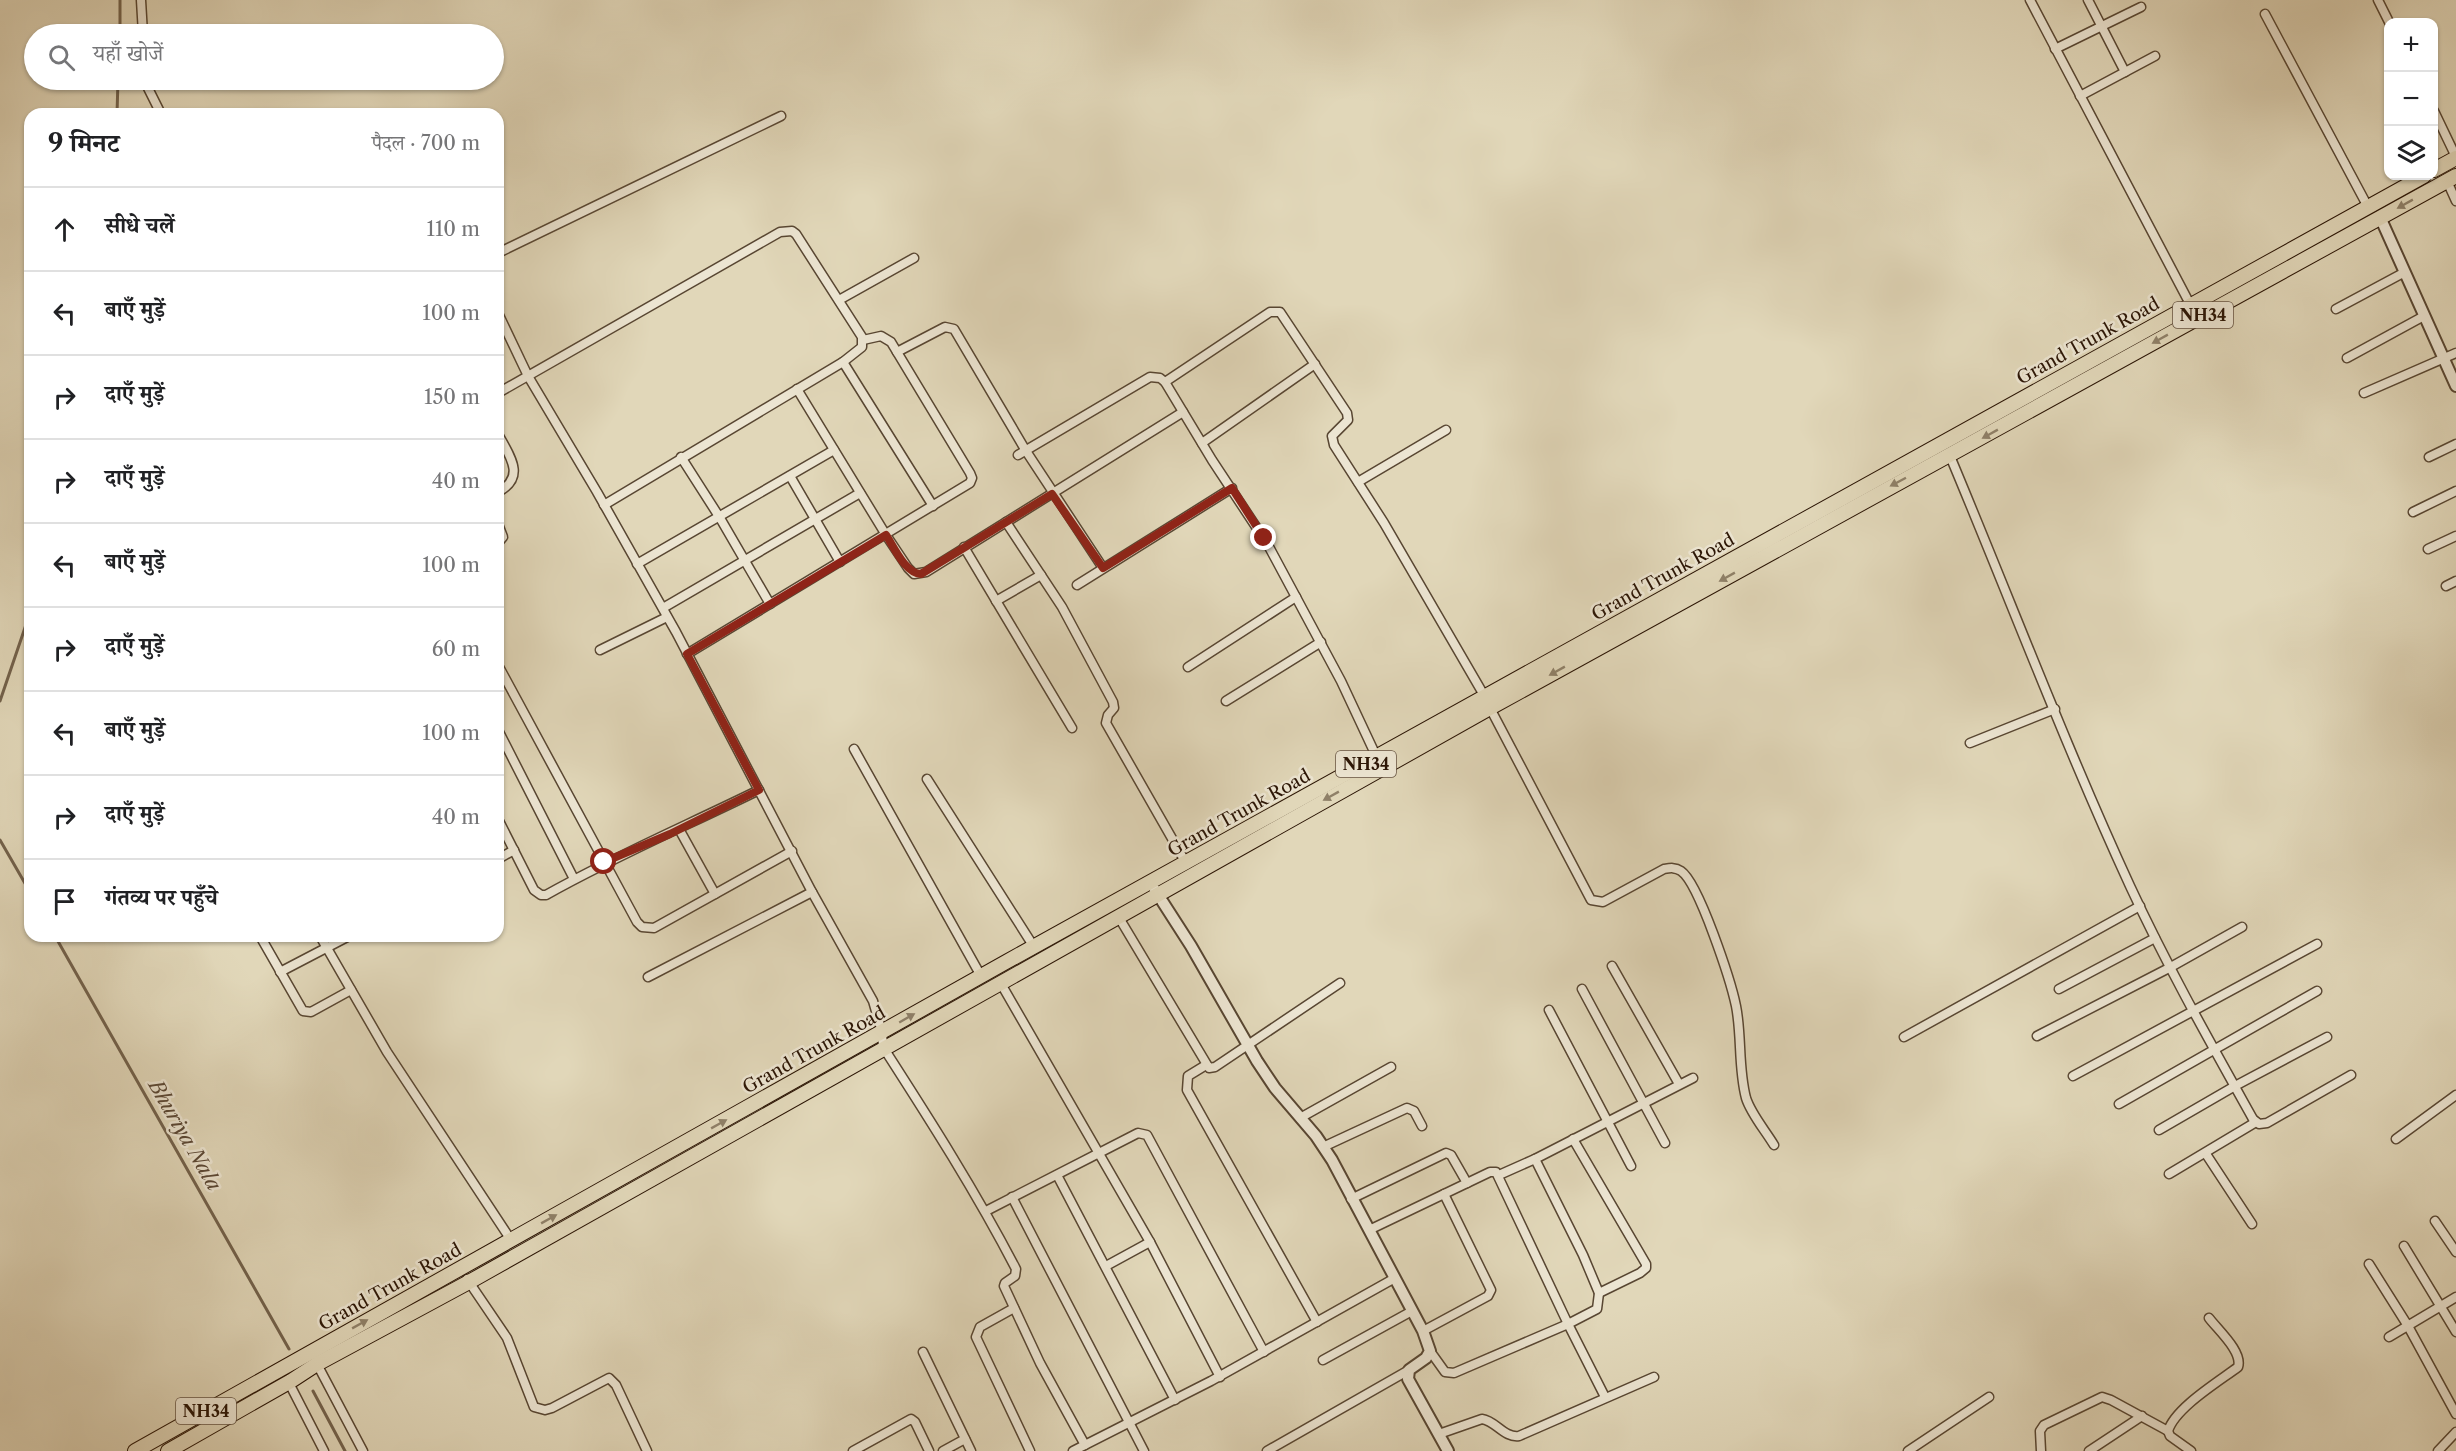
<!DOCTYPE html>
<html lang="hi">
<head>
<meta charset="utf-8">
<style>
  body { margin:0; font-family:"Libre Caslon Text","Noto Serif Devanagari",serif; background:#f2f2f2; color:#202124 }
  .controls { position:absolute; right:18px; top:18px; display:grid; overflow:hidden; border-radius:12px; box-shadow:0 2px 4px #0004 }
  .controls button { width:54px; height:54px; display:grid; place-items:center; padding:0; border:0; border-bottom:2px solid #e0e0e0; background:#fff; color:#202124; font:30px sans-serif }
  .stop { position:absolute; width:18px; height:18px; margin:-14px; border:4px solid #8f2418; border-radius:50%; background:#fff }
  .stop.end { background:#8f2418; border-color:#fff; box-shadow:0 2px 6px #0008 }
  .list { margin:0; padding:0; list-style:none }
  h2 { display:flex; justify-content:space-between; align-items:center; height:78px; margin:0; padding:0 24px; font-size:26px }
  h2 small { font-size:20px; font-weight:400; color:#757577 }
  .list li { display:grid; grid-template-columns:39px 1fr auto; gap:18px; align-items:center; box-sizing:border-box; height:84px; padding:0 24px; border-top:2px solid #e0e0e0 }
  .list b { display:block; font-size:22px; white-space:nowrap }
  .list em { font-size:20px; font-style:normal; color:#757577 }
  .icon { flex:none; width:33px; height:33px; fill:none; stroke:currentColor; stroke-width:2; stroke-linecap:round; stroke-linejoin:round }
  .map { position:relative; flex:none; width:2456px; height:1451px; overflow:hidden }
  .search { position:absolute; background:#fff; box-shadow:0 2px 4px #0004; left:24px; top:24px; width:480px; height:66px; display:flex; align-items:center; gap:15px; box-sizing:border-box; padding:0 21px; border-radius:33px; color:#757577; font-size:22px }
  .panel { position:absolute; background:#fff; box-shadow:0 2px 4px #0004; left:24px; top:108px; width:480px; height:834px; border-radius:18px }
  .map>svg:first-child { display:block }
</style>
</head>
<body>
<div class="map">
<svg width="2456" height="1451" viewBox="0 0 2456 1451">
  <rect width="100%" height="100%" fill="#e1d7b9"/>
  <filter id="stains"><feTurbulence type="fractalNoise" baseFrequency=".00333" numOctaves="4"/><feColorMatrix values="0 0 0 0 .2 0 0 0 0 .09 0 0 0 0 .02 0 0 0 .5 -.17"/></filter>
  <radialGradient id="worn" r=".72"><stop offset=".6" stop-color="#630" stop-opacity="0"/><stop offset="1" stop-color="#630" stop-opacity=".3"/></radialGradient>
  <g fill="none" stroke-linecap="round" stroke-linejoin="round">
    <!-- stream -->
    <g stroke="#73624c" stroke-width="3">
      <path d="M 120,0 L 120,34"/>
      <path d="M 117,114 L 118,80"/>
      <path d="M 0,701 L 30,613"/>
      <path d="M 0,840 L 30,892"/>
      <path d="M 55,936 L 289,1349"/>
      <path d="M 313,1391 L 345,1451"/>
    </g>
    <defs>
      <g id="minor">
        <path d="M 141,0 L 143,34"/>
        <path d="M 2030,0 L 2191,306"/>
        <path d="M 2088,0 L 2125,72"/>
        <path d="M 2378,0 L 2389,22"/>
        <path d="M 2265,14 L 2368,207"/>
        <path d="M 2055,49 L 2141,7"/>
        <path d="M 144,80 L 161,114"/>
        <path d="M 2080,96 L 2155,56"/>
        <path d="M 2434,111 L 2456,157"/>
        <path d="M 2447,181 L 2456,201"/>
        <path d="M 498,253 L 781,116"/>
        <path d="M 839,300 L 914,258"/>
        <path d="M 2336,309 L 2405,272"/>
        <path d="M 498,313 L 528,376 L 597,492 L 676,632 L 812,892 L 873,1001 L 882,1032 L 883,1047 C 930,1120 976,1192 1016,1269 L 1015,1276 L 1005,1283 L 1004,1286 L 1040,1363 L 1085,1445"/>
        <path d="M 897,352 L 945,327 L 954,329 L 1026,451 L 1103,568"/>
        <path d="M 2347,358 L 2424,316"/>
        <path d="M 843,362 L 933,506"/>
        <path d="M 1165,382 L 1270,312 L 1280,312 L 1347,413 L 1348,420 L 1332,436 L 1334,445 L 1384,523 L 1485,697"/>
        <path d="M 797,389 L 886,535 L 908,568 L 914,574 L 926,572 L 1183,412"/>
        <path d="M 498,393 L 780,232 L 792,231 L 796,234 L 862,337 L 862,347 L 843,362 L 604,505"/>
        <path d="M 2364,393 L 2456,353"/>
        <path d="M 498,434 C 509,455 527,477 498,492"/>
        <path d="M 1202,443 L 1315,364"/>
        <path d="M 1018,455 L 1150,377 L 1160,378 L 1165,382 L 1212,460 L 1268,545 L 1341,681 L 1378,760"/>
        <path d="M 1950,456 C 2010,599 2065,745 2130,886 C 2167,966 2210,1042 2253,1119 L 2259,1124 L 2267,1123 L 2351,1075"/>
        <path d="M 681,457 L 720,518 L 770,604"/>
        <path d="M 2429,457 L 2456,444"/>
        <path d="M 790,476 L 840,562"/>
        <path d="M 1358,482 L 1446,430"/>
        <path d="M 2413,512 L 2456,491"/>
        <path d="M 1006,522 L 1062,607 L 1113,702 L 1114,708 L 1108,715 L 1106,723 L 1186,863"/>
        <path d="M 498,524 L 503,537 L 498,543"/>
        <path d="M 964,547 L 1072,728"/>
        <path d="M 2428,549 L 2456,536"/>
        <path d="M 637,564 L 834,450"/>
        <path d="M 1077,585 L 1232,488"/>
        <path d="M 2446,586 L 2456,581"/>
        <path d="M 996,601 L 1041,575"/>
        <path d="M 663,608 L 860,493"/>
        <path d="M 600,650 L 667,617"/>
        <path d="M 687,654 L 970,483 L 972,478 L 970,473 L 891,342 L 881,336 L 863,340"/>
        <path d="M 498,665 L 637,922 L 642,927 L 654,928 L 792,851"/>
        <path d="M 1188,667 L 1296,597"/>
        <path d="M 1226,701 L 1321,642"/>
        <path d="M 1490,708 L 1591,900 L 1603,902 L 1664,869 C 1670,868 1675,867 1681,871 C 1699,883 1731,982 1736,1006 C 1742,1036 1738,1068 1746,1098 C 1751,1114 1765,1130 1774,1145"/>
        <path d="M 498,730 L 574,879"/>
        <path d="M 1970,743 L 2055,709"/>
        <path d="M 854,749 L 981,976"/>
        <path d="M 927,779 L 1034,947"/>
        <path d="M 498,819 L 534,890 L 541,895 L 546,895 C 615,856 688,825 759,790"/>
        <path d="M 679,829 L 715,894"/>
        <path d="M 498,859 L 514,850"/>
        <path d="M 1118,916 L 1209,1068 L 1215,1067 L 1340,983"/>
        <path d="M 260,936 L 303,1011 L 311,1012 L 351,990"/>
        <path d="M 320,936 L 387,1052 L 511,1240"/>
        <path d="M 1612,966 L 1679,1084"/>
        <path d="M 280,972 L 349,936"/>
        <path d="M 648,977 L 812,892"/>
        <path d="M 1000,982 L 1150,1242 L 1220,1377"/>
        <path d="M 1582,989 L 1665,1143"/>
        <path d="M 2059,989 L 2155,938"/>
        <path d="M 1549,1010 L 1631,1166"/>
        <path d="M 2037,1036 L 2169,968 L 2242,927"/>
        <path d="M 1904,1037 L 2140,906"/>
        <path d="M 1206,1065 L 1188,1076 L 1187,1090 L 1317,1322"/>
        <path d="M 2073,1076 L 2317,944"/>
        <path d="M 2119,1104 L 2317,991"/>
        <path d="M 1300,1118 L 1391,1067"/>
        <path d="M 2159,1130 L 2235,1086 L 2327,1037"/>
        <path d="M 1573,1139 L 1646,1264 L 1646,1268 L 1640,1273 L 1599,1293"/>
        <path d="M 2396,1139 L 2456,1095"/>
        <path d="M 1323,1147 L 1407,1108 L 1414,1111 L 1422,1126"/>
        <path d="M 2206,1154 L 2252,1224"/>
        <path d="M 2169,1174 L 2256,1122"/>
        <path d="M 1057,1175 L 1175,1400"/>
        <path d="M 1499,1175 L 1535,1159 L 1693,1078"/>
        <path d="M 1012,1197 L 1144,1451"/>
        <path d="M 1351,1199 L 1446,1153 L 1451,1155 L 1467,1183"/>
        <path d="M 986,1211 L 1138,1133 L 1147,1135 L 1264,1352"/>
        <path d="M 2435,1221 L 2456,1252"/>
        <path d="M 1369,1230 L 1490,1172 L 1496,1172 L 1568,1324 L 1605,1397"/>
        <path d="M 2404,1246 L 2456,1332"/>
        <path d="M 2369,1264 L 2408,1326 L 2456,1414"/>
        <path d="M 1106,1266 L 1150,1242"/>
        <path d="M 467,1279 L 507,1338 L 534,1407 L 545,1410 L 552,1408 L 609,1378 L 616,1385 L 647,1451"/>
        <path d="M 1014,1308 L 980,1327 L 976,1337 L 1030,1451"/>
        <path d="M 1423,1331 L 1488,1296 L 1491,1290 L 1444,1194"/>
        <path d="M 2389,1337 L 2456,1297"/>
        <path d="M 1430,1351 L 1445,1372 L 1454,1373 L 1568,1324 L 1597,1309 L 1599,1293 L 1583,1255 L 1535,1159"/>
        <path d="M 923,1352 L 971,1451"/>
        <path d="M 1323,1360 L 1412,1311"/>
        <path d="M 317,1364 L 363,1451"/>
        <path d="M 289,1383 L 324,1451"/>
        <path d="M 1439,1434 L 1482,1419 C 1496,1421 1504,1438 1519,1436 L 1654,1377"/>
        <path d="M 853,1451 L 911,1419 L 915,1422 L 929,1451"/>
        <path d="M 943,1451 L 965,1439"/>
        <path d="M 1073,1451 L 1211,1381 L 1395,1278"/>
        <path d="M 1267,1451 L 1409,1370"/>
        <path d="M 1908,1451 L 1989,1397"/>
        <path d="M 2041,1451 L 2040,1431 L 2044,1425 L 2102,1397 L 2111,1400 L 2168,1431"/>
        <path d="M 2089,1451 L 2142,1416"/>
        <path d="M 2191,1451 L 2170,1436 L 2168,1431 C 2175,1408 2218,1382 2238,1367 C 2243,1352 2218,1330 2209,1318"/>
        <path d="M 2438,1451 L 2456,1432"/>
      </g>
      <g id="tertiary">
        <path d="M 2380,217 L 2456,386"/>
        <path d="M 1155,890 L 1191,946 L 1257,1061 L 1275,1088 L 1316,1136 L 1332,1160 L 1423,1331 L 1430,1351 L 1426,1358 L 1409,1370 L 1408,1379 L 1448,1451"/>
      </g>
      <g id="trunk">
        <path d="M 2434,170 L 2456,158"/>
        <path d="M 135,1451 L 1006,962 L 2424,176"/>
        <path d="M 168,1451 L 291,1381 L 317,1364 L 469,1282 L 1490,708 L 2456,176"/>
      </g>
    </defs>
    <!-- minor casing -->
    <use href="#minor" stroke="#584632" stroke-width="11"/>
    <!-- tertiary casing -->
    <use href="#tertiary" stroke="#584632" stroke-width="14"/>
    <!-- trunk casing -->
    <use href="#trunk" stroke="#2b1505" stroke-width="16"/>
    <!-- minor -->
    <use href="#minor" stroke="#ece5d2" stroke-width="8"/>
    <!-- tertiary -->
    <use href="#tertiary" stroke="#ece5d2" stroke-width="10"/>
    <!-- trunk -->
    <use href="#trunk" stroke="#e1d7b9" stroke-width="14"/>
  </g>
  <!-- one-way arrows -->
  <defs><path id="oneway-solid" d="M-6-.8H1V-3.2L6.5 0L1 3.2V.8H-6Z" transform="scale(1.5)"/></defs>
  <g fill="#8f8068">
    <use href="#oneway-solid" transform="translate(2405 204) rotate(151)"/>
    <use href="#oneway-solid" transform="translate(2160 339) rotate(151)"/>
    <use href="#oneway-solid" transform="translate(1990 434) rotate(151)"/>
    <use href="#oneway-solid" transform="translate(1898 482) rotate(152)"/>
    <use href="#oneway-solid" transform="translate(1727 577) rotate(151)"/>
    <use href="#oneway-solid" transform="translate(1557 671) rotate(151)"/>
    <use href="#oneway-solid" transform="translate(1331 796) rotate(151)"/>
    <use href="#oneway-solid" transform="translate(907 1018) rotate(-30)"/>
    <use href="#oneway-solid" transform="translate(719 1124) rotate(-29)"/>
    <use href="#oneway-solid" transform="translate(549 1219) rotate(-29)"/>
    <use href="#oneway-solid" transform="translate(360 1324) rotate(-29)"/>
  </g>
  <g fill="none" stroke-linecap="round" stroke-linejoin="round">
    <!-- route -->
    <path stroke="#8f2418" stroke-width="8" d="M 604,862 L 670,834 L 759,790 L 687,654 L 886,535 C 894,547 905,573 921,574 L 1052,494 L 1103,568 L 1232,488 L 1264,538"/>
  </g>
  <g text-anchor="middle" dominant-baseline="central" stroke-width="5" stroke-linejoin="round" paint-order="stroke">
    <!-- shield labels -->
    <g fill="#ece5d2" stroke="#655342" stroke-width="1.5">
      <rect x="2173" y="302" width="60" height="26" rx="4.5"/>
      <rect x="1336" y="751" width="60" height="26" rx="4.5"/>
      <rect x="176" y="1398" width="60" height="26" rx="4.5"/>
    </g>
    <g font-size="16" font-weight="bold" fill="#2b1505">
      <text x="2203" y="315">NH34</text>
      <text x="1366" y="764">NH34</text>
      <text x="206" y="1411">NH34</text>
    </g>
    <!-- street labels -->
    <g font-size="18" fill="#2b1505" stroke="#ece5d2">
      <text transform="translate(2088 341) rotate(-29)">Grand Trunk Road</text>
      <text transform="translate(1663 577) rotate(-29)">Grand Trunk Road</text>
      <text transform="translate(1239 813) rotate(-29)">Grand Trunk Road</text>
      <text transform="translate(814 1050) rotate(-29)">Grand Trunk Road</text>
      <text transform="translate(390 1287) rotate(-29)">Grand Trunk Road</text>
    </g>
    <!-- water labels -->
    <g font-size="20" font-style="italic" fill="#5b4835" stroke="#ece5d2">
      <text transform="translate(185 1135) rotate(60)">Bhuriya Nala</text>
    </g>
  </g>
  <rect width="100%" height="100%" filter="url(#stains)"/>
  <rect width="100%" height="100%" fill="url(#worn)"/>
</svg>
<div class="controls">
<button>+</button>
<button>−</button>
<button><svg class="icon" aria-label="layers" viewBox="0 0 24 24"><path d="M12 4l9 5-9 5-9-5zM3 14l9 5 9-5"/></svg></button>
</div>
<div class="stop" style="left:604px;top:862px"></div>
<div class="stop end" style="left:1264px;top:538px"></div>
<div class="search"><svg class="icon" aria-label="search" viewBox="0 0 24 24"><circle cx="10" cy="10" r="6"/><path d="M15 15l6 6"/></svg>यहाँ खोजें</div>
<section class="panel">
<h2>9 मिनट<small>पैदल · 700 m</small></h2>
<ul class="list">
<li><svg class="icon" aria-label="ahead" viewBox="0 0 24 24"><path d="M12 20V5M6 11l6-6 6 6"/></svg><div><b>सीधे चलें</b></div><em>110 m</em></li>
<li><svg class="icon" aria-label="left" viewBox="0 0 24 24"><path d="M17 20v-9H6M10 6l-5 5 5 5"/></svg><div><b>बाएँ मुड़ें</b></div><em>100 m</em></li>
<li><svg class="icon" aria-label="right" viewBox="0 0 24 24"><path d="M7 20v-9h11M14 6l5 5-5 5"/></svg><div><b>दाएँ मुड़ें</b></div><em>150 m</em></li>
<li><svg class="icon" aria-label="right" viewBox="0 0 24 24"><path d="M7 20v-9h11M14 6l5 5-5 5"/></svg><div><b>दाएँ मुड़ें</b></div><em>40 m</em></li>
<li><svg class="icon" aria-label="left" viewBox="0 0 24 24"><path d="M17 20v-9H6M10 6l-5 5 5 5"/></svg><div><b>बाएँ मुड़ें</b></div><em>100 m</em></li>
<li><svg class="icon" aria-label="right" viewBox="0 0 24 24"><path d="M7 20v-9h11M14 6l5 5-5 5"/></svg><div><b>दाएँ मुड़ें</b></div><em>60 m</em></li>
<li><svg class="icon" aria-label="left" viewBox="0 0 24 24"><path d="M17 20v-9H6M10 6l-5 5 5 5"/></svg><div><b>बाएँ मुड़ें</b></div><em>100 m</em></li>
<li><svg class="icon" aria-label="right" viewBox="0 0 24 24"><path d="M7 20v-9h11M14 6l5 5-5 5"/></svg><div><b>दाएँ मुड़ें</b></div><em>40 m</em></li>
<li><svg class="icon" aria-label="arrive" viewBox="0 0 24 24"><path d="M6 21V4h12l-3 4 3 4H6"/></svg><div><b>गंतव्य पर पहुँचे</b></div></li>
</ul>
</section>
</div>
</body>
</html>
